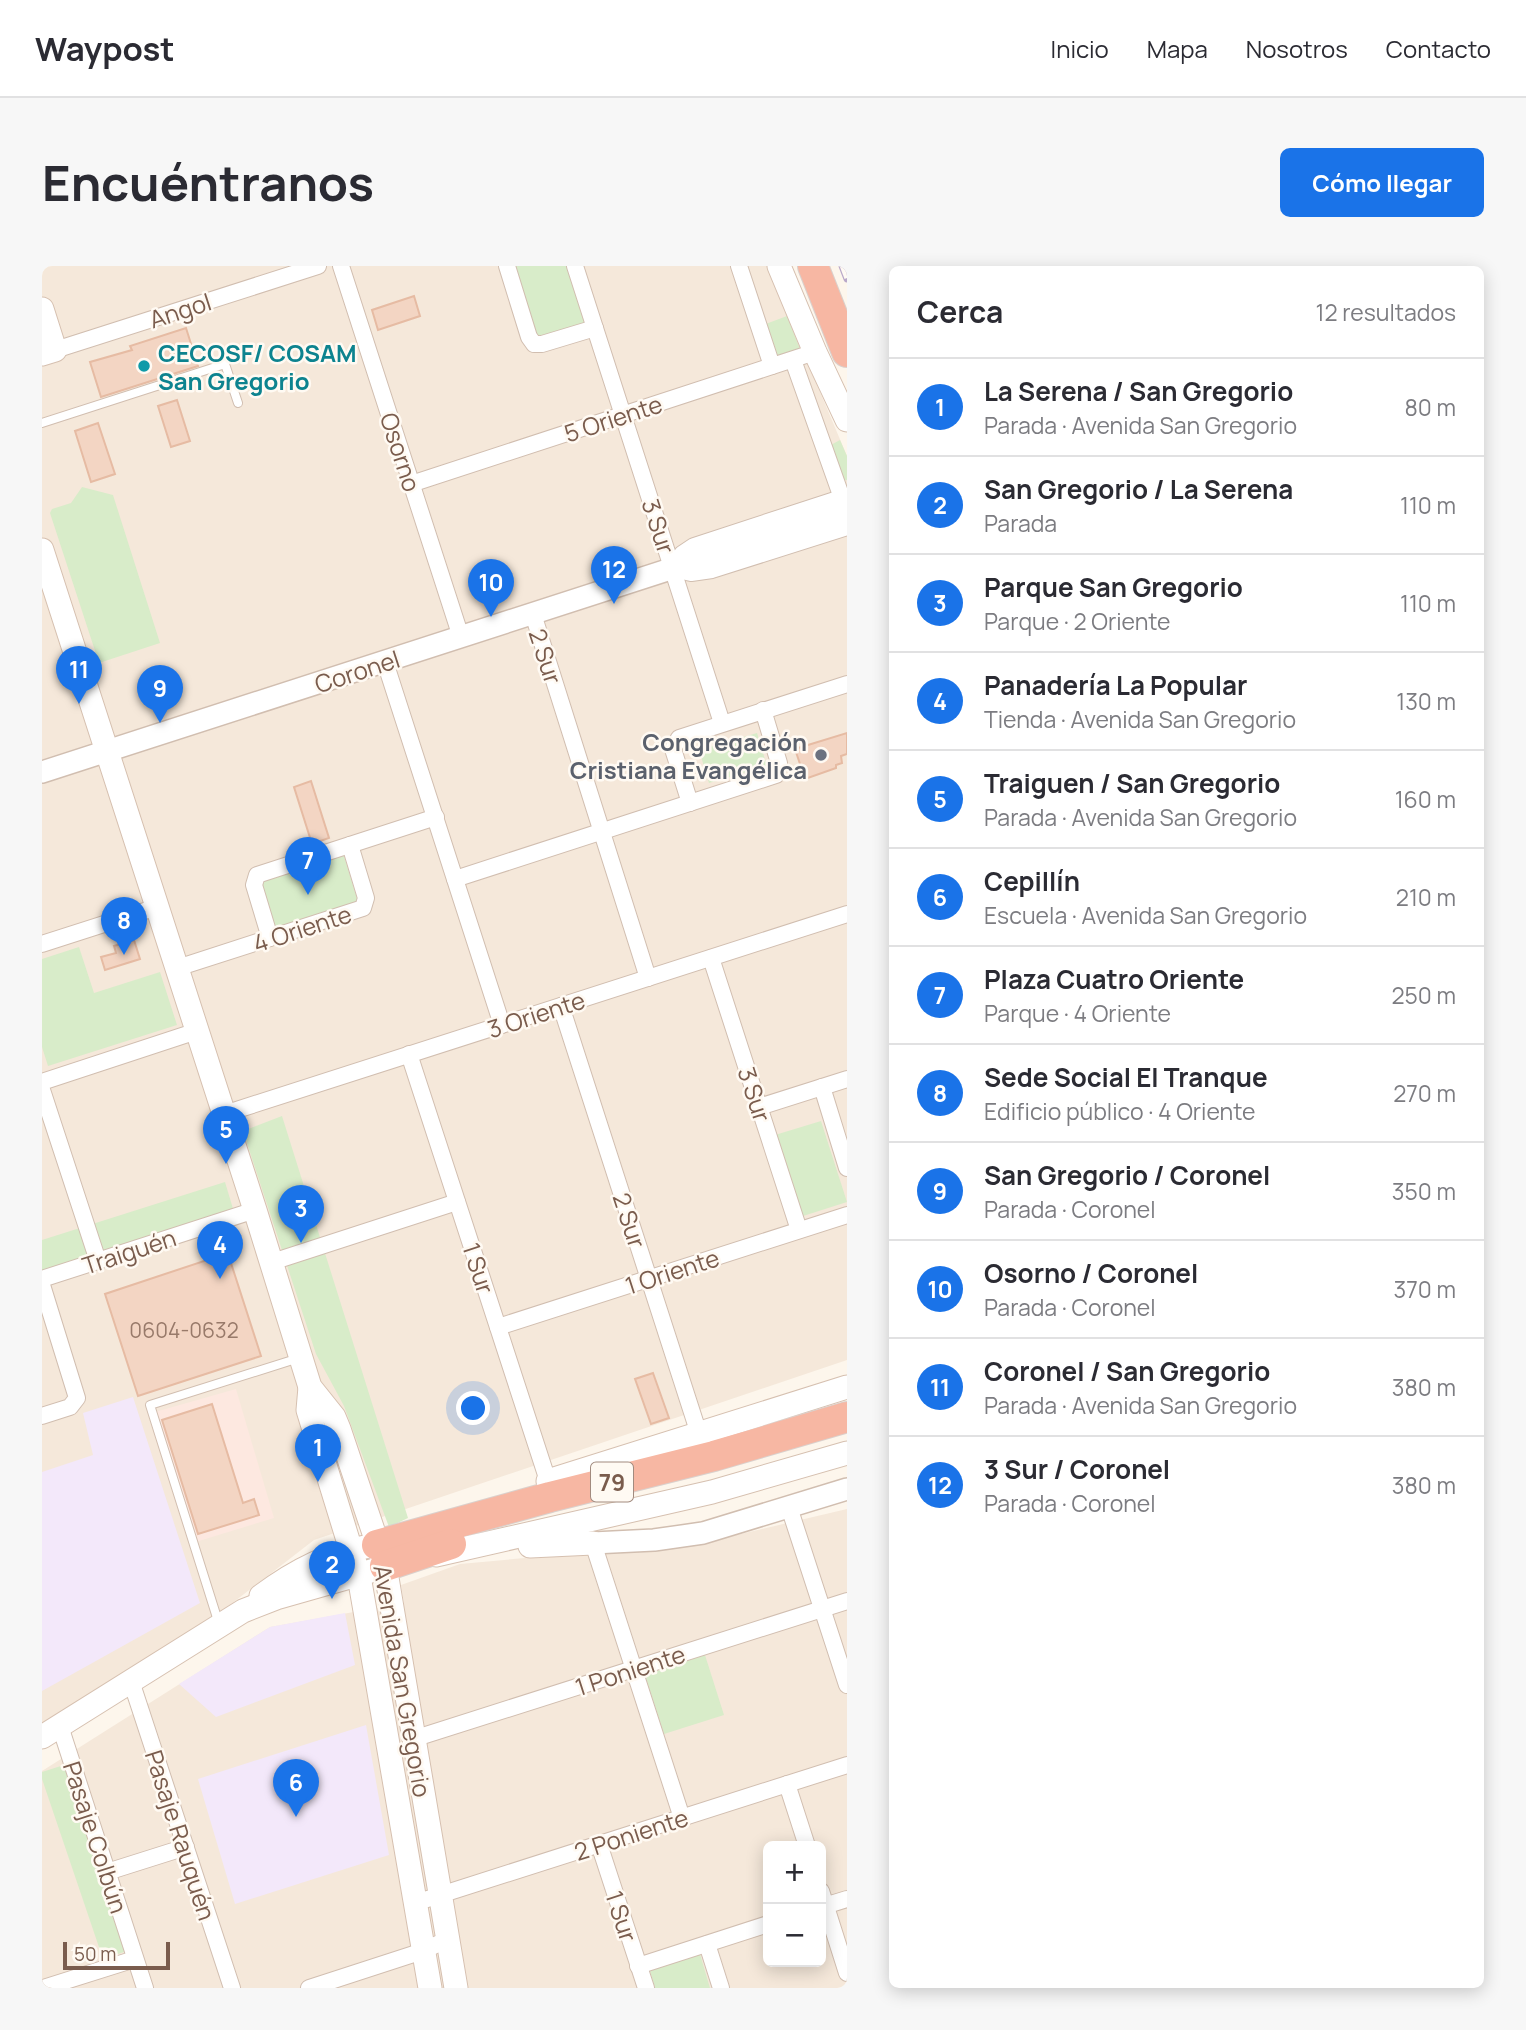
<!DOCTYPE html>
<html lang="es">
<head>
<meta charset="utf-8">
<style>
  body { margin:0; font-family:Manrope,sans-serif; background:#f7f7f7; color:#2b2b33 }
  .controls { position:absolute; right:21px; bottom:21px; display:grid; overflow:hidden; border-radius:10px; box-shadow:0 4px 18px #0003 }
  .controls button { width:63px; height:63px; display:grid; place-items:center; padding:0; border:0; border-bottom:2px solid #e1e1e2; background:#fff; color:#2b2b33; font:35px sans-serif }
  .scale { position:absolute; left:21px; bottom:18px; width:107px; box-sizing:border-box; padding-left:7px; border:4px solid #7a5c4d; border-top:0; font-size:19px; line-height:24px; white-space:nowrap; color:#7a5c4d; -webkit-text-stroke:5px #fffaf3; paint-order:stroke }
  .you { position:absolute; left:432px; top:1143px; width:24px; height:24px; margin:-18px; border:5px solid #fff; border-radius:50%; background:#1a73e8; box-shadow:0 0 0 10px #1a73e833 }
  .badge { display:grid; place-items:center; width:46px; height:46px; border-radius:50%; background:#1a73e8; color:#fff; font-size:23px; font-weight:700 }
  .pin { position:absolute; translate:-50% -58px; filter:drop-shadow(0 2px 4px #0008) }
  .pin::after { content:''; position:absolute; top:37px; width:24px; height:21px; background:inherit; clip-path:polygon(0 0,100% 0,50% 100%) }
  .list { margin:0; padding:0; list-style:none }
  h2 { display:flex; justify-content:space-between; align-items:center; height:91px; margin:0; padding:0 28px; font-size:30px }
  h2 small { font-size:23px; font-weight:400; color:#7c7c81 }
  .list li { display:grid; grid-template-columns:46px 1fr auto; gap:21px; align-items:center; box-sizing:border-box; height:98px; padding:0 28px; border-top:2px solid #e1e1e2 }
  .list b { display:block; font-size:26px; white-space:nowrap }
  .list p { margin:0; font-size:23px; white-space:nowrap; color:#7c7c81 }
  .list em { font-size:23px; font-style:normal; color:#7c7c81 }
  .map { position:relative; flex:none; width:805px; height:1722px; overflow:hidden; border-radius:10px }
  header { display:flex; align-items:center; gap:42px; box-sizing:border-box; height:98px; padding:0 35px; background:#fff; border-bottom:2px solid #e1e1e2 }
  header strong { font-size:33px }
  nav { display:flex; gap:38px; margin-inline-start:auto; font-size:24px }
  .intro { display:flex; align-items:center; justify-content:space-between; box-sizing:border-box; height:168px; padding:0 42px }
  h1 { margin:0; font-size:49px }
  .button { padding:18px 32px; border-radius:10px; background:#1a73e8; color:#fff; font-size:24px; font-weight:700 }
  main { display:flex; gap:42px; padding:0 42px }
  aside { flex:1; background:#fff; border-radius:10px; box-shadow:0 4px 18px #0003 }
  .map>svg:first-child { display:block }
</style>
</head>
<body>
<header>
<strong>Waypost</strong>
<nav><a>Inicio</a><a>Mapa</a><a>Nosotros</a><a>Contacto</a></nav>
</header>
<div class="intro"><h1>Encuéntranos</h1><a class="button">Cómo llegar</a></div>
<main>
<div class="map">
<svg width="805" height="1722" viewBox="0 0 805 1722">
  <rect width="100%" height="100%" fill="#fdf6ec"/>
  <!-- residential -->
  <g fill="#f5e8da" fill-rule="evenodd">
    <path d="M 0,0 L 725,0 L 805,190 L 805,1094 L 272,1274 L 153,1366 L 0,1457 Z"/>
    <path d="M 805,1243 L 805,1722 L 0,1722 L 0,1505 L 228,1361 L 362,1337 L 359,1319 L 418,1298 L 669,1275 ZM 726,1580 L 779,1580 L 779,1696 L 726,1696 Z"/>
  </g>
  <!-- commercial -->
  <path fill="#fde8e0" d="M 194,1123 L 232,1252 L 147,1278 L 106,1148 Z"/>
  <!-- education -->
  <g fill="#f3e8fa">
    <path d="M 91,1131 L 158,1337 L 0,1425 L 0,1206 L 51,1189 L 41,1147 Z"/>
    <path d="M 303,1347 L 313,1399 L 174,1451 L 137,1418 L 228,1361 Z"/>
    <path d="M 324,1459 L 347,1589 L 193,1638 L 156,1513 Z"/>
  </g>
  <!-- green -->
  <g fill="#d8ecc9">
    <path d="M 474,0 L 528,0 L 543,58 L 493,71 Z"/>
    <path d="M 745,50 L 758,83 L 736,91 L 731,87 L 721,59 Z"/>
    <path d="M 798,174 L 805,190 L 805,214 L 797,215 L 785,181 Z"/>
    <path d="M 40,221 L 71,229 L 118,377 L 57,397 L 8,247 L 10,243 L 29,237 Z"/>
    <path d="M 715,467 L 725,500 L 667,517 L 657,484 Z"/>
    <path d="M 301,587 L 317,639 L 230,665 L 216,619 L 220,613 Z"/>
    <path d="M 37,681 L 52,727 L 118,706 L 135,759 L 6,800 L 0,781 L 0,693 Z"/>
    <path d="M 240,850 L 366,1252 L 347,1261 L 302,1140 L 274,1088 L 201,865 Z"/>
    <path d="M 779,855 L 805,936 L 758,951 L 733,869 Z"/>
    <path d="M 183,916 L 192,946 L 0,1007 L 0,974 Z"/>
    <path d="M 663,1389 L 682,1449 L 622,1468 L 603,1409 Z"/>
    <path d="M 22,1499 L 85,1685 L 61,1693 L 0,1513 L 0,1506 Z"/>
    <path d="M 658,1688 L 668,1722 L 613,1722 L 608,1705 Z"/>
  </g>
  <!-- building -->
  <g fill="#f3d5c3" stroke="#e6bba3" stroke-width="2">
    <path d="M 372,30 L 378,50 L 336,64 L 330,44 Z"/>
    <path d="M 144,62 L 156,100 L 59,131 L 48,96 L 90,84 L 88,80 Z"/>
    <path d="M 135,134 L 148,175 L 129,181 L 116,140 Z"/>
    <path d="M 56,157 L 73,208 L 49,216 L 33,165 Z"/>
    <path d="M 805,467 L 805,488 L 799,490 L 800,497 L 794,499 L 794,502 L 763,513 L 753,483 Z"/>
    <path d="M 269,515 L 287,572 L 270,578 L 252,521 Z"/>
    <path d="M 92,674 L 98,693 L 63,704 L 59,691 L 74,687 L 72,680 Z"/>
    <path d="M 180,989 L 188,994 L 219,1090 L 96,1130 L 63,1028 Z"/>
    <path d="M 611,1107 L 627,1152 L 609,1158 L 593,1113 Z"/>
    <path d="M 170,1138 L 201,1237 L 212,1233 L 217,1249 L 156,1268 L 120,1154 Z"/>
  </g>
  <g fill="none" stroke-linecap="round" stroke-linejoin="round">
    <defs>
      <g id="service">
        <path d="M 0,157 L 183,98 L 196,137"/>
        <path d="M 177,1358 L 108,1139 L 257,1092"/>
      </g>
      <g id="minor">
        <path d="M 299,0 L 419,371"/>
        <path d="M 465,0 L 487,71 L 492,78 L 500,78 L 553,62"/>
        <path d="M 533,0 L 680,457"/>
        <path d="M 697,0 L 730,100"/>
        <path d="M 13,84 L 276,0"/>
        <path d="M 751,94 L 800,232"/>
        <path d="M 369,218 L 773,86"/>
        <path d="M 805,230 L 652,280 L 640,288 L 631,303 L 649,307 L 670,304 L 805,261"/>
        <path d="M 491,348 L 606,712"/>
        <path d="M 343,396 L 460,759"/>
        <path d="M 648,537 L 631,483 L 637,472 L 805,418"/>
        <path d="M 413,613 L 734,509 L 737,497 L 721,444"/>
        <path d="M 228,672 L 212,619 L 215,609 L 394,551"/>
        <path d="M 0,678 L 115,641"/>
        <path d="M 669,692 L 757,964"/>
        <path d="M 135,702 L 321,642 L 324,632 L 308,579"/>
        <path d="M 519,740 L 657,1168"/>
        <path d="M 367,788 L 506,1215"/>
        <path d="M 0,816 L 155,765"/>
        <path d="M 780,821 L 805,902"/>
        <path d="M 0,824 L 56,995"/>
        <path d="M 717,841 L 805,813"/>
        <path d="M 182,848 L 805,648"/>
        <path d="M 230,996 L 415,936"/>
        <path d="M 0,1013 L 213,944"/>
        <path d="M 0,1019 L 35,1132 L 28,1141 L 0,1150"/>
        <path d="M 456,1061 L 805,949"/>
        <path d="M 747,1241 L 805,1419"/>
        <path d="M 551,1277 L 640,1552"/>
        <path d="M 89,1415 L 190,1722"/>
        <path d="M 18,1460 L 103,1722"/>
        <path d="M 371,1473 L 805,1335"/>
        <path d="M 745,1518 L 765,1580"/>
        <path d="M 557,1578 L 604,1722"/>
        <path d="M 65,1606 L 144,1581"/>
        <path d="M 779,1625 L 805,1707"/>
        <path d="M 373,1637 L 805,1499"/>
        <path d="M 779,1641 L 805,1633"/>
        <path d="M 665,1678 L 679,1722"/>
        <path d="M 596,1700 L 726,1658"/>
        <path d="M 1,1722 L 93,1693"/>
        <path d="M 267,1722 L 381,1685 L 406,1673"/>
      </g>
      <g id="tertiary">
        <path d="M 0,506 L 805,246"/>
        <path d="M 551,1277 L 612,1274 L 661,1267 L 805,1223"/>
      </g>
      <g id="secondary">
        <path d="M 737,0 L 773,86 L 805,154"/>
        <path d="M 0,43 L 13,84 L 0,88"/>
        <path d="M 0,284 L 213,944 L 268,1121 L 292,1151 L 297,1163 L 343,1300 L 414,1722"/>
        <path d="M 268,1121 L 266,1144 L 317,1310 L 388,1722"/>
        <path d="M 506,1215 L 805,1121"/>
        <path d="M 488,1280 L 551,1277"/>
        <path d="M 394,1289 L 670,1226 L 805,1187"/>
        <path d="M 219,1330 C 251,1306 284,1288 323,1281"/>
        <path d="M 0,1471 L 201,1345 L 234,1332 L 357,1297"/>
      </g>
      <g id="motorway">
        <path d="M 771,0 L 805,86"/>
        <path d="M 335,1279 L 508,1231 L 672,1190 L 805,1151"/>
        <path d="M 343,1300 L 409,1278"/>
      </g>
    </defs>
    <!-- service casing -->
    <use href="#service" stroke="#d1beb0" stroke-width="10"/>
    <!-- minor casing -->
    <use href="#minor" stroke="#d1beb0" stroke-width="18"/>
    <!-- tertiary casing -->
    <use href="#tertiary" stroke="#d1beb0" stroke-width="24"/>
    <!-- secondary casing -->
    <use href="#secondary" stroke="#d6c0b0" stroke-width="25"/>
    <!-- motorway casing -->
    <use href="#motorway" stroke="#dad1cd" stroke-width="32"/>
    <!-- service -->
    <use href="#service" stroke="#fff" stroke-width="8"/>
    <!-- minor -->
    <use href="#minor" stroke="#fff" stroke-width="16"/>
    <!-- tertiary -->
    <use href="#tertiary" stroke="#fff" stroke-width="21"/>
    <!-- secondary -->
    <use href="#secondary" stroke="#fff" stroke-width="23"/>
    <!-- motorway -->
    <use href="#motorway" stroke="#f7b7a3" stroke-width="30"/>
    <defs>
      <path id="rail" d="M 800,0 L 805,13"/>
    </defs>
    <!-- rail casing -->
    <use href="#rail" stroke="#b9a8c9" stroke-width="7"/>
    <!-- rail -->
    <use href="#rail" stroke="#fffaf3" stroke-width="4.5" stroke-dasharray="13" stroke-linecap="butt"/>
  </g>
  <!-- markers -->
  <circle fill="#0f9aa8" stroke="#fffaf3" stroke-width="2.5" cx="102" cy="100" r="7"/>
  <circle fill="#6b7280" stroke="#fffaf3" stroke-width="2.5" cx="779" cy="489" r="7"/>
  <g text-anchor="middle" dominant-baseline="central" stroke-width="5" stroke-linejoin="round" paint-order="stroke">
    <!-- number labels -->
    <g font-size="21" fill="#987a6a">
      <text x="142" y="1064">0604-0632</text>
    </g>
    <!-- shield labels -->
    <rect fill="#fffaf3" stroke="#a28b7f" stroke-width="2" x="549" y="1196.5" width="42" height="39" rx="5"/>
    <g font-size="23" font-weight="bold" fill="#7a5c4d">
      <text x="570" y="1216">79</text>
    </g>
    <!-- street labels -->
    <g font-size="24" fill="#7a5c4d" stroke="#fffaf3">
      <text transform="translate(138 44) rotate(-18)">Angol</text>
      <text transform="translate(571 152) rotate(-18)">5 Oriente</text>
      <text transform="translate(359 186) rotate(72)">Osorno</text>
      <text transform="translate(617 260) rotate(72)">3 Sur</text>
      <text transform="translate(504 390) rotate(72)">2 Sur</text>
      <text transform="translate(315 405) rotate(-18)">Coronel</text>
      <text transform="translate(260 662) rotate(-18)">4 Oriente</text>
      <text transform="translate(494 748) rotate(-18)">3 Oriente</text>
      <text transform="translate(713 828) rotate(72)">3 Sur</text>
      <text transform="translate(588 954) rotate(72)">2 Sur</text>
      <text transform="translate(87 985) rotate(-18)">Traiguén</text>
      <text transform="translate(437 1002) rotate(72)">1 Sur</text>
      <text transform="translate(630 1005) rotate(-18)">1 Oriente</text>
      <text transform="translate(588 1404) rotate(-18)">1 Poniente</text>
      <text transform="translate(361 1415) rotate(80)">Avenida San Gregorio</text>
      <text transform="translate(589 1568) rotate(-18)">2 Poniente</text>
      <text transform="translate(139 1569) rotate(72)">Pasaje Rauquén</text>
      <text transform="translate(54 1571) rotate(72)">Pasaje Colbún</text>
      <text transform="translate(580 1650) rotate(72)">1 Sur</text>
    </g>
    <!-- culture labels -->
    <g font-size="24" font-weight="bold" fill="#0d838f" stroke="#fffaf3" text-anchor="start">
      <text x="116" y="86">CECOSF/ COSAM<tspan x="116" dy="28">San Gregorio</tspan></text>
    </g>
    <!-- worship labels -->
    <g font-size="24" font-weight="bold" fill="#5b616d" stroke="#fffaf3" text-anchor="end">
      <text x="765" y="475">Congregación<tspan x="765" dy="28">Cristiana Evangélica</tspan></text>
    </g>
  </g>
</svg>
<div class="controls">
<button>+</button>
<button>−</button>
</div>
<div class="scale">50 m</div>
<div class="you"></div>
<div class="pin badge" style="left:276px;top:1216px">1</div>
<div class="pin badge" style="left:290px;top:1333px">2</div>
<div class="pin badge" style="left:259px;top:977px">3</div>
<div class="pin badge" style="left:178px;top:1013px">4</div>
<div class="pin badge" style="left:184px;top:898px">5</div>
<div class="pin badge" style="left:254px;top:1551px">6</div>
<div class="pin badge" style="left:266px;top:629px">7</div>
<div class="pin badge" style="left:82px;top:689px">8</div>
<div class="pin badge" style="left:118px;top:457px">9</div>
<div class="pin badge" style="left:449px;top:351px">10</div>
<div class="pin badge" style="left:37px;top:438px">11</div>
<div class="pin badge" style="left:572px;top:338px">12</div>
</div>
<aside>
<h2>Cerca<small>12 resultados</small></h2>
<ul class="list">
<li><span class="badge">1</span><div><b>La Serena / San Gregorio</b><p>Parada · Avenida San Gregorio</p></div><em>80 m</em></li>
<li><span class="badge">2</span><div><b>San Gregorio / La Serena</b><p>Parada</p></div><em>110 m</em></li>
<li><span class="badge">3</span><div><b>Parque San Gregorio</b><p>Parque · 2 Oriente</p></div><em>110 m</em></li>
<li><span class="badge">4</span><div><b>Panadería La Popular</b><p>Tienda · Avenida San Gregorio</p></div><em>130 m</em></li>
<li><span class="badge">5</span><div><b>Traiguen / San Gregorio</b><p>Parada · Avenida San Gregorio</p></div><em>160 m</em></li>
<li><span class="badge">6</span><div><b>Cepillín</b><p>Escuela · Avenida San Gregorio</p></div><em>210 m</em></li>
<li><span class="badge">7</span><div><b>Plaza Cuatro Oriente</b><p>Parque · 4 Oriente</p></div><em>250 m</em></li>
<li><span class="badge">8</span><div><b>Sede Social El Tranque</b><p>Edificio público · 4 Oriente</p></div><em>270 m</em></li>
<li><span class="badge">9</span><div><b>San Gregorio / Coronel</b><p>Parada · Coronel</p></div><em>350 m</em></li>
<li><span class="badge">10</span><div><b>Osorno / Coronel</b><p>Parada · Coronel</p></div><em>370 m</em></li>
<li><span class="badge">11</span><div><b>Coronel / San Gregorio</b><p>Parada · Avenida San Gregorio</p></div><em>380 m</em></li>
<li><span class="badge">12</span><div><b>3 Sur / Coronel</b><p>Parada · Coronel</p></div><em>380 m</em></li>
</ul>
</aside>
</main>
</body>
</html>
